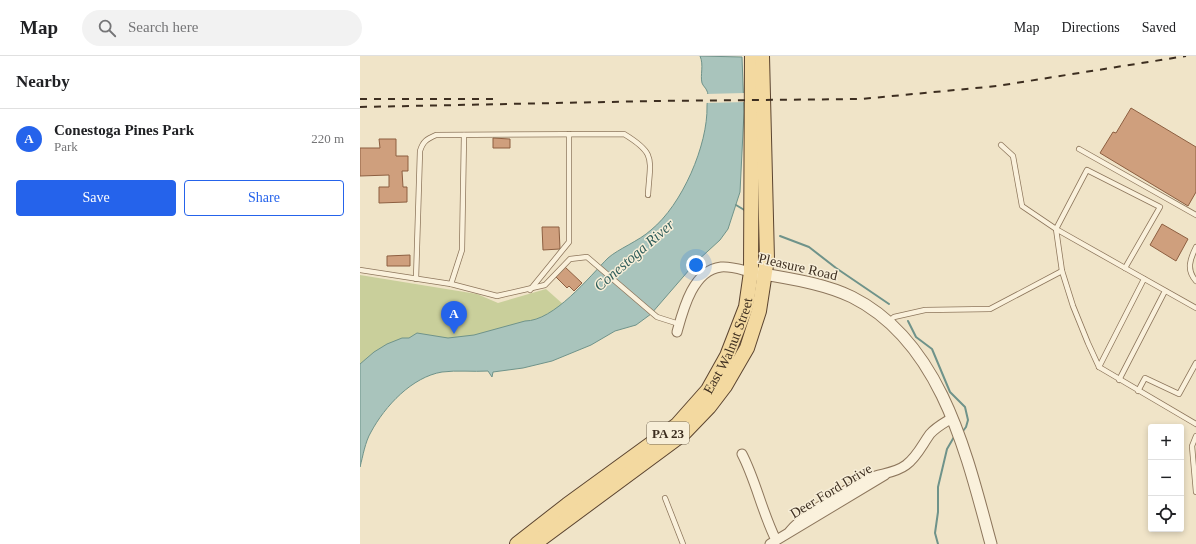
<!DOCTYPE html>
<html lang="en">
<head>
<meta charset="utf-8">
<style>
  body { margin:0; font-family:"Times New Roman",serif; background:#f2f2f2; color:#202124 }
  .controls { position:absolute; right:12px; bottom:12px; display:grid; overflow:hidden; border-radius:4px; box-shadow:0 2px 6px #0003 }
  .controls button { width:36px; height:36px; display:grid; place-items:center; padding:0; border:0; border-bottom:1px solid #e0e0e0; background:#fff; color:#202124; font:20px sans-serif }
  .you { position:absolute; left:336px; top:209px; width:14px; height:14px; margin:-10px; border:3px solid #fff; border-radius:50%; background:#1a73e8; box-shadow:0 0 0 6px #1a73e833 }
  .badge { display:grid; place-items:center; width:26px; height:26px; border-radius:50%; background:#2563eb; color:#fff; font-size:13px; font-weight:700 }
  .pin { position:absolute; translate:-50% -33px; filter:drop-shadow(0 1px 2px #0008) }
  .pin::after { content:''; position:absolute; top:21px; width:14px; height:12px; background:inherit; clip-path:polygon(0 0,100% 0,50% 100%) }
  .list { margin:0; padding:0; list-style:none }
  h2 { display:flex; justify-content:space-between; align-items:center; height:52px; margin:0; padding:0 16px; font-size:17px }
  h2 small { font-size:13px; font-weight:400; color:#757577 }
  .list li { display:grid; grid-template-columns:26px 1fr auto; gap:12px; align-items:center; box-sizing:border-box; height:60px; padding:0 16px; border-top:1px solid #e0e0e0 }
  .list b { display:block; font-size:15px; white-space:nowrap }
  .list p { margin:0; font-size:13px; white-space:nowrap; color:#757577 }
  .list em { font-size:13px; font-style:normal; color:#757577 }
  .actions { display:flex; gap:8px; padding:12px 16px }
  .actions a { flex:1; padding:9px 0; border:1px solid #2563eb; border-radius:4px; text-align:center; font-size:14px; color:#2563eb }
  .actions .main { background:#2563eb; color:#fff }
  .icon { flex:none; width:22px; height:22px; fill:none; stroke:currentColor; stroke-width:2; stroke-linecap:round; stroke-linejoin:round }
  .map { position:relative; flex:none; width:836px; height:488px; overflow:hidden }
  header { display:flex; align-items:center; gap:24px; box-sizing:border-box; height:56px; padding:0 20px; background:#fff; border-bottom:1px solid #e0e0e0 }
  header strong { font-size:19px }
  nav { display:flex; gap:22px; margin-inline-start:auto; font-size:14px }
  .search { width:280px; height:36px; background:#f2f2f2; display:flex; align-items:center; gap:10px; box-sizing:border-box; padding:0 14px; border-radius:22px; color:#757577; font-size:15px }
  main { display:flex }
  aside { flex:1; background:#fff }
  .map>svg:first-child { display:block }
</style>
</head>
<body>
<header>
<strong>Map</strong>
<div class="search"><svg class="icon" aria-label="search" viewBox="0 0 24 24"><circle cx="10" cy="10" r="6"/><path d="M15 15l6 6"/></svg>Search here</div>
<nav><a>Map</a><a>Directions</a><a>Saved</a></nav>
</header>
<main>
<aside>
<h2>Nearby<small></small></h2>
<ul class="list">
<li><span class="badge">A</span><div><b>Conestoga Pines Park</b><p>Park</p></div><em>220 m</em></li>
</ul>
<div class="actions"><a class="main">Save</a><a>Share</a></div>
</aside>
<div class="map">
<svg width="836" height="488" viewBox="0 0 836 488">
  <rect width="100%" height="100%" fill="#f0e4c8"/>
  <!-- green -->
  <path fill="#c9cf9b" d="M 0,219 L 117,238 L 138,247 L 186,233 L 222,265 L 91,302 L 0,362 Z"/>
  <!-- water -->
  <path fill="#a9c4bc" stroke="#6f938a" d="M 340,0 L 382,1 L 384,56 L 380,136 L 368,173 L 360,184 L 336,206 L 291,258 L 276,269 L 255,275 L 231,289 L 192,305 L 163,312 L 133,316 L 132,321 L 128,315 C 113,316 97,314 82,316 C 52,321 25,350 11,376 C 5,386 3,400 0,411 L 0,308 L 14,296 L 27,288 L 42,282 L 49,282 L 57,277 L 88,282 L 114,279 L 165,265 C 194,265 229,221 248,202 C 258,193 279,185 291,174 C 322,149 348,89 347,50 C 347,45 349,39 347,35 C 346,32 343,30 342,27 C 340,19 344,9 340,0 Z"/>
  <!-- pier -->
  <path fill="#f0e4c8" d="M 385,37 L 386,46 L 345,47 L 345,38 Z"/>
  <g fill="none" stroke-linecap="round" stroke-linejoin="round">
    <!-- stream -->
    <g stroke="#6f938a" stroke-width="2">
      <path d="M 376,149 L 386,155"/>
      <path d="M 420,180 L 449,191 L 476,212 L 529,248"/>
      <path d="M 548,265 L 556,281 L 572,293 L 590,336 L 605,351 L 608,364 L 606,371 L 603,375"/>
      <path d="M 578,488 L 575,477 L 578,456 L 578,431 L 587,393 L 594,381"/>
    </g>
  </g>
  <!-- building -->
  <g fill="#cf9f7d" stroke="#8d5f41">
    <path d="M 771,52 L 836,91 L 836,136 L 828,150 L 740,97 L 753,76 L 756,77 Z"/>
    <path d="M 133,82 L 150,83 L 150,92 L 133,92 Z"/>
    <path d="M 19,83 L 36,83 L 36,100 L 48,100 L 48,115 L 42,115 L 43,131 L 47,131 L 47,146 L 19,147 L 19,131 L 29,131 L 29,119 L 0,120 L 0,92 L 20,92 Z"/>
    <path d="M 802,168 L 828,183 L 816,205 L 790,189 Z"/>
    <path d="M 182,171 L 199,171 L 200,193 L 183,194 Z"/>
    <path d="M 50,199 L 50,210 L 27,210 L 27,200 Z"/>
    <path d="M 205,211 L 222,227 L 214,235 L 209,230 L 207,232 L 196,221 Z"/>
  </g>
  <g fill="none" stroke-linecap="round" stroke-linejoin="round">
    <defs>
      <g id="service">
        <path d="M 641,89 L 653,100 L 662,150 L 696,173 L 765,212"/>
        <path d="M 719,93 L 836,159"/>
        <path d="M 836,191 C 830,203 826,214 836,225"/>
        <path d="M 0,214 L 91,228 L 137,240 L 185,229 L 210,203 L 227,201 L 297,261 L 319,268"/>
        <path d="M 56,223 L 60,95 C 63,85 67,83 76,79 L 264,78 C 297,98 290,103 288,139"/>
        <path d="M 91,228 L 102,194 L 104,79"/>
        <path d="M 170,234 L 209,186 L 209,78"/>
        <path d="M 836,252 L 765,212 L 800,151 L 727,114 L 696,173 L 702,215 L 713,250 L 728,287 L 739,311 L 836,368"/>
        <path d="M 528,266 L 534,261 L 565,254 L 630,253 L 702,215"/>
        <path d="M 739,311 L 784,223"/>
        <path d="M 759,324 L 805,235"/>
        <path d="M 778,335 L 785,322 L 819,338 L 836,307"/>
        <path d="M 836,380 L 832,390 L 836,436"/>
        <path d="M 305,442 L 323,488"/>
      </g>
      <g id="minor">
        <path d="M 317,276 C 323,254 333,214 361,211 C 371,210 382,214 391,216"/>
        <path d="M 382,398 C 396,425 402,456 416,484"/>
        <path d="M 430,475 C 444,458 488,432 509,422 C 521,417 534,418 546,409 C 557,401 562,389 570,378 C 576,371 584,367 592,362"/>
        <path d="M 410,488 L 525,419"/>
      </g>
      <path id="tertiary" d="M 398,217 C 430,223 463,227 492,241 C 582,286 607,400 631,488"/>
      <g id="primary">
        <path id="s1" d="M 157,488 L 207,449 L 317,369 L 348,334 L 367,300 L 386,251 L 391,216 L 392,0"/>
        <path d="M 174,488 L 324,377 L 349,351 L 365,330 L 387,292 L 399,255 L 407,203 L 402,0"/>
      </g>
    </defs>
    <!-- service casing -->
    <use href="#service" stroke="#8d765c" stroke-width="6"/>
    <!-- minor casing -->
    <use href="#minor" stroke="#8d765c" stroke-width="11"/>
    <!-- tertiary casing -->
    <use href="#tertiary" stroke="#8d765c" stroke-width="13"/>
    <!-- primary casing -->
    <use href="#primary" stroke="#5b4430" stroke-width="16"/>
    <!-- service -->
    <use href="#service" stroke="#faf1dc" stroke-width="4.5"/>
    <!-- minor -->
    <use href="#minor" stroke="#faf1dc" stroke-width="9"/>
    <!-- tertiary -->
    <use href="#tertiary" stroke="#faf1dc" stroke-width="11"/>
    <!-- primary -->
    <use href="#primary" stroke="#f3d9a0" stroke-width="14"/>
    <!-- rail -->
    <g stroke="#3d2e20" stroke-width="2" stroke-dasharray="7 7" stroke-linecap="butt">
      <path d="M 0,43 L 134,43"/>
      <path d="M 0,51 L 295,45 L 501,43 L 637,30 L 826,0"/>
    </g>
  </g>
  <g text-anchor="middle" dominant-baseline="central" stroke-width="3" stroke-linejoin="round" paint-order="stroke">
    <!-- shield labels -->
    <rect fill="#f7eed8" stroke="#756857" stroke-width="1" x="287" y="366" width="42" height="22" rx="3"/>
    <g font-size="13" font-weight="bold" fill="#3d2e20">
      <text x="308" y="377">PA 23</text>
    </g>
    <!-- street labels -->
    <g font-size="14" fill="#3d2e20" stroke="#f7eed8">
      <text transform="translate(438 211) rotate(13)">Pleasure Road</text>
      <text stroke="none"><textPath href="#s1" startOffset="295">East Walnut Street</textPath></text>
      <text transform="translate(471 435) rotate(-31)">Deer Ford Drive</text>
    </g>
    <!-- water labels -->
    <g font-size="15" font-style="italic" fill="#2f5d5a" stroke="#f7eed8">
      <text transform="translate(274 199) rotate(-41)">Conestoga River</text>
    </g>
  </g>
</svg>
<div class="controls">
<button>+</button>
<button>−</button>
<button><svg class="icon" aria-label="locate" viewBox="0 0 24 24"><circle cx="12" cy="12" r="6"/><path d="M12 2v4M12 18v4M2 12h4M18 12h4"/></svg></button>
</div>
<div class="you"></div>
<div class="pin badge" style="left:94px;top:278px">A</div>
</div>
</main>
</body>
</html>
